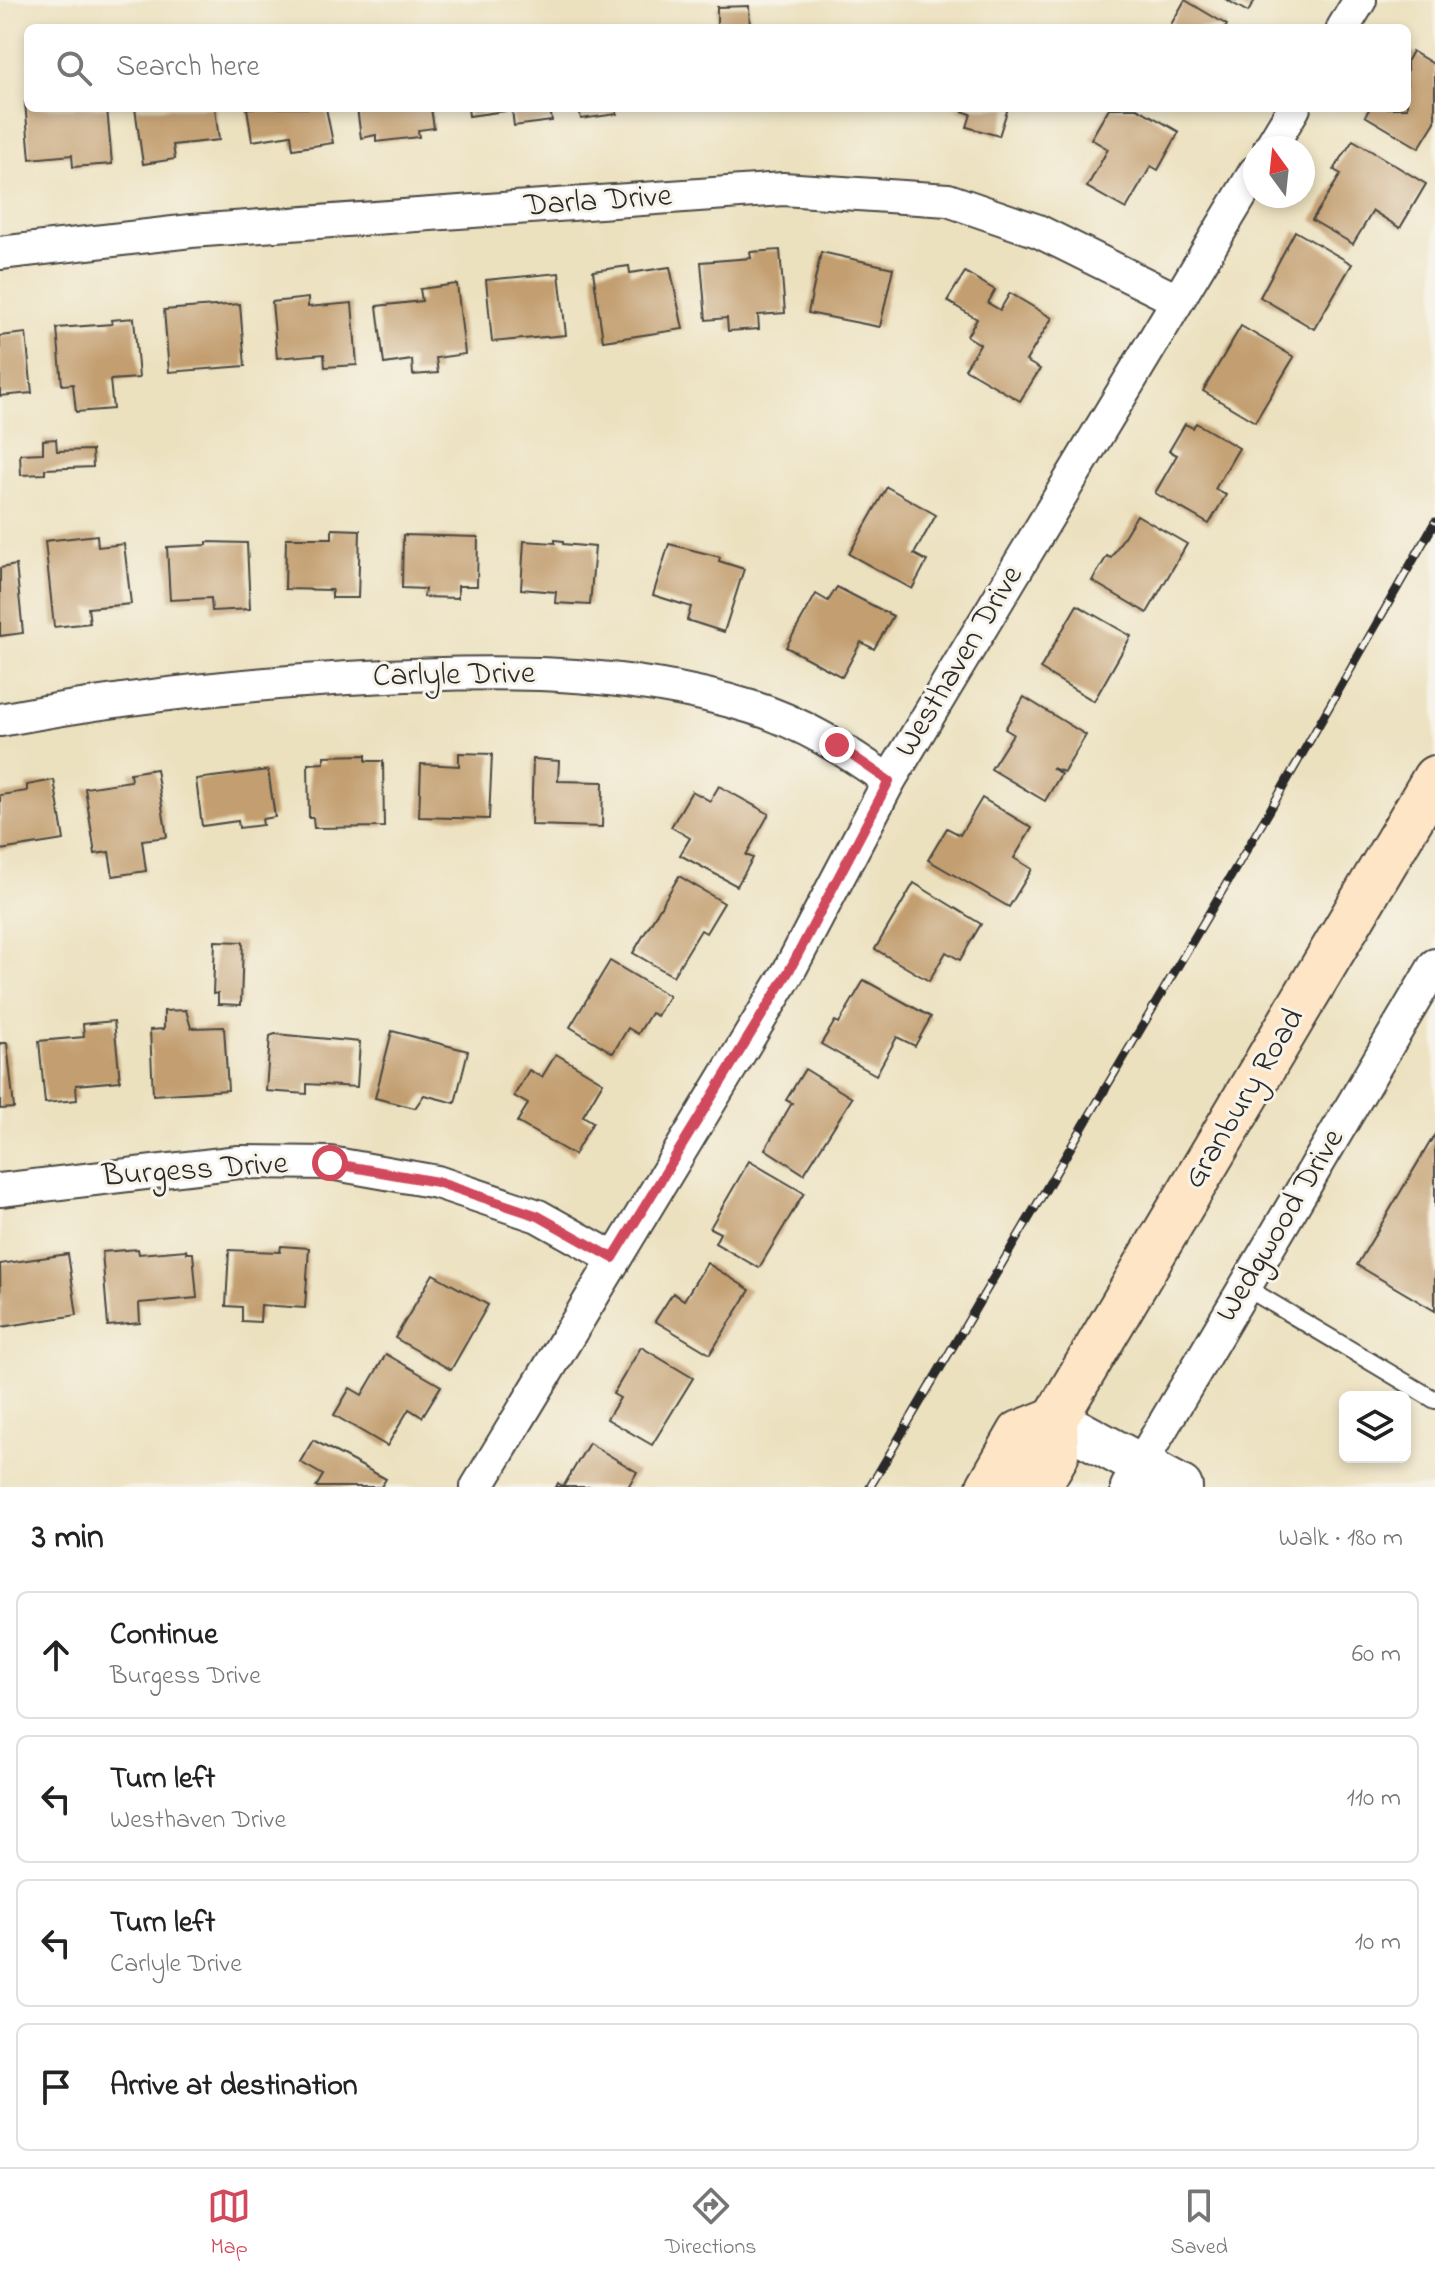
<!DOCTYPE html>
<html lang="en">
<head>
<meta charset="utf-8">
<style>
  body { margin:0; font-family:"Indie Flower",sans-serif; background:#f2f2f2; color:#222 }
  .controls { position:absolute; right:24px; bottom:24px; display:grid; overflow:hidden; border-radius:12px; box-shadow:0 4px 12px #0003 }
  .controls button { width:72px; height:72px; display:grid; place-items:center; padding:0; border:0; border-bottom:2px solid #e0e0e0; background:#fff; color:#222; font:40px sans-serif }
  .compass { position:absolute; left:1243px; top:136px; width:72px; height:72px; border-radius:50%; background:#fff; box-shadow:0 4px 12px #0003; rotate:345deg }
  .stop { position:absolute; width:24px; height:24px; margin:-18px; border:6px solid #d1495b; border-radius:50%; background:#fff }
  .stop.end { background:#d1495b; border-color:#fff; box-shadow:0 2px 8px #0008 }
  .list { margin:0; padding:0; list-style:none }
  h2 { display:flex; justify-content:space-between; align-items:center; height:104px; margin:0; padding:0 32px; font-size:34px }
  h2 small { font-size:26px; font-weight:400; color:#767676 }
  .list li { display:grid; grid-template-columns:52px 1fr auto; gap:24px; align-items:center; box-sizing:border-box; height:128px; margin:0 16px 16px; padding:0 16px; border:2px solid #e0e0e0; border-radius:12px }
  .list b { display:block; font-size:30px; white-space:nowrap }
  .list p { margin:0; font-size:26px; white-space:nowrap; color:#767676 }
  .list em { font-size:26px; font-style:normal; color:#767676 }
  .icon { flex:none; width:44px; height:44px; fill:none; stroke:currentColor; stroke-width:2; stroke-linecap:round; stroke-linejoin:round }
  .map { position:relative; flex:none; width:1435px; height:1487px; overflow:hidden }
  .search { position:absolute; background:#fff; box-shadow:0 4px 12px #0003; left:24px; right:24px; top:24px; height:88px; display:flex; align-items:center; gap:20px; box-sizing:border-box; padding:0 28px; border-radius:12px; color:#767676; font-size:30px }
  .sheet { height:680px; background:#fff }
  nav { display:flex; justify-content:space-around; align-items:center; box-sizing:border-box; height:112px; border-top:2px solid #e0e0e0; background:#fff; font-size:22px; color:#767676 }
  nav a { display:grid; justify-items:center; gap:4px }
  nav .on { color:#d1495b }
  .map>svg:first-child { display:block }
</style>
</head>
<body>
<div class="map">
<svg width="1435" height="1487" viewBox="0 0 1435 1487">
  <rect width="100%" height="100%" fill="#f7f3e8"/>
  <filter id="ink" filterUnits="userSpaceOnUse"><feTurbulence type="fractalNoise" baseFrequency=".0125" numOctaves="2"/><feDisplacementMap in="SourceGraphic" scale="16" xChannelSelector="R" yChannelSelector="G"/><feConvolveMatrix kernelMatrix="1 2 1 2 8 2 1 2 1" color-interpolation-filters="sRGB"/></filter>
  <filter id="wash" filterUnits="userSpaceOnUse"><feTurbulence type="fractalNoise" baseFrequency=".006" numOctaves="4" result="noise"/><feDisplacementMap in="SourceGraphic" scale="32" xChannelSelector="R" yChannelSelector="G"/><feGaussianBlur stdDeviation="1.8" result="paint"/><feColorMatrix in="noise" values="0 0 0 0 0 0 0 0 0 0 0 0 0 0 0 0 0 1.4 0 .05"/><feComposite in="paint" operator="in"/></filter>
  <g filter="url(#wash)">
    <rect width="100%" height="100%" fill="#ece1bf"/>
    <g id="blocks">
      <!-- building -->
      <g fill="#c29e6f">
        <path d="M 1185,0 L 1227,25 L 1225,28 L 1169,28 Z"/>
        <path d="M 1227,0 L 1255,0 L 1248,12 Z"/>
        <path d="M 749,6 L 750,28 L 717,28 L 717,7 Z"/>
        <path d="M 1412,51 L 1435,65 L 1435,122 L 1419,148 L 1365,116 L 1370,108 L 1407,108 L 1407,60 Z"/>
        <path d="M 25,102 L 28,102 L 28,108 L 107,108 L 112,164 L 73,167 L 72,155 L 30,159 Z"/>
        <path d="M 135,108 L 215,108 L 219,140 L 173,145 L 175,159 L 143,164 Z"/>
        <path d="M 247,108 L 326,108 L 333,143 L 293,149 L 291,135 L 252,141 Z"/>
        <path d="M 357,108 L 431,108 L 434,128 L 418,130 L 419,137 L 376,142 L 376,135 L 361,138 Z"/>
        <path d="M 468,108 L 550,108 L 552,121 L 514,126 L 512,110 L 469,116 Z"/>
        <path d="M 579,108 L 616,108 L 617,114 L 581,119 Z"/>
        <path d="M 953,108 L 1008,108 L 999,136 L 967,127 L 971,114 Z"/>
        <path d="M 1109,108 L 1137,108 L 1179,132 L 1158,170 L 1151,166 L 1126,209 L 1087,187 L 1108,149 L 1091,139 Z"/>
        <path d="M 1353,140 L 1426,184 L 1400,228 L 1373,211 L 1353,244 L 1312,220 L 1341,174 L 1334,170 Z"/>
        <path d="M 1295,231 L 1352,264 L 1314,329 L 1260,297 Z"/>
        <path d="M 780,250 L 785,313 L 758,315 L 759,329 L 728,331 L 727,318 L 706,320 L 701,262 L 751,258 L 750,252 Z"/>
        <path d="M 821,252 L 893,268 L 880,327 L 808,313 Z"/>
        <path d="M 629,266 L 630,273 L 670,267 L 683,329 L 603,341 L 593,271 Z"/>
        <path d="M 965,272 L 995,290 L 988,303 L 1000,310 L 1010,293 L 1052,318 L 1026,361 L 1040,369 L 1020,401 L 965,369 L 980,344 L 967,336 L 977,319 L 947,301 Z"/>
        <path d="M 559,273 L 566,335 L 492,342 L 486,280 Z"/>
        <path d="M 457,284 L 465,354 L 436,358 L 438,373 L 413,375 L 412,360 L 384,364 L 377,306 L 422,301 L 420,289 Z"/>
        <path d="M 308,298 L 308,307 L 352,303 L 357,365 L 325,367 L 324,354 L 277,358 L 272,302 Z"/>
        <path d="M 240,304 L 245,366 L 169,372 L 164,310 Z"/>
        <path d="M 134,318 L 139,378 L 110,380 L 113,409 L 76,412 L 73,384 L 62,385 L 57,328 L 112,324 L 111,320 Z"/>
        <path d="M 1241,326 L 1294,357 L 1255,422 L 1203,391 Z"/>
        <path d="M 26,333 L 32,393 L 0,396 L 0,336 Z"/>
        <path d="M 1196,423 L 1239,448 L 1215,489 L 1226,495 L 1209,524 L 1155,493 L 1177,455 L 1169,451 L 1185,424 L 1193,428 Z"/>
        <path d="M 56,439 L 57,451 L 92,450 L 93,467 L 45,469 L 45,474 L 21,475 L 20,454 L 43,453 L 43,440 Z"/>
        <path d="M 887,487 L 936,515 L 914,554 L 927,561 L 912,589 L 849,554 Z"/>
        <path d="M 1137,515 L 1187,544 L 1147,613 L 1092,581 L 1107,556 L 1111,558 Z"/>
        <path d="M 332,529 L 360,530 L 358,598 L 332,598 L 332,590 L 285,589 L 286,538 L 332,538 Z"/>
        <path d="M 97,535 L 98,547 L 124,544 L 131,604 L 88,608 L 90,623 L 54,627 L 45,541 Z"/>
        <path d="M 403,535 L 478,537 L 477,586 L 458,586 L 458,598 L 424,597 L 425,589 L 402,588 Z"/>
        <path d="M 555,540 L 563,541 L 563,544 L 595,547 L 590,605 L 555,603 L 556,592 L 521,589 L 524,541 L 555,543 Z"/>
        <path d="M 207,542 L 247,543 L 250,609 L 212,611 L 211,598 L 170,600 L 167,547 L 207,545 Z"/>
        <path d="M 669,544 L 720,557 L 719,561 L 744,569 L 724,632 L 687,620 L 691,607 L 653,595 Z"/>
        <path d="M 16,565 L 23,633 L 0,636 L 0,568 Z"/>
        <path d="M 837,587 L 893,616 L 874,649 L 861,642 L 842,677 L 786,647 L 816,594 L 828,601 Z"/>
        <path d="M 1077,605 L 1131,636 L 1094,701 L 1040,669 Z"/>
        <path d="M 1024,697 L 1086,735 L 1064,772 L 1052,768 L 1061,774 L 1045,801 L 991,769 L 1013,734 L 1005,729 Z"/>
        <path d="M 459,753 L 492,754 L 489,819 L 419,817 L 421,764 L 459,766 Z"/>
        <path d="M 366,755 L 366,761 L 383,761 L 384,827 L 314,828 L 313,818 L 309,818 L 308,764 L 324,763 L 324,756 Z"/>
        <path d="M 533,759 L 559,761 L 558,781 L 603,782 L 602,827 L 531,825 Z"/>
        <path d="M 156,769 L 167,837 L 142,840 L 146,871 L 113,876 L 109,852 L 95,854 L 85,788 L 131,781 L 130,773 Z"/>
        <path d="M 268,770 L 275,817 L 262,819 L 263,825 L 239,828 L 238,821 L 202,826 L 196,779 Z"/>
        <path d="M 54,780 L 64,840 L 0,850 L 0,795 L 27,791 L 27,785 Z"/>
        <path d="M 719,786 L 769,814 L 746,855 L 753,858 L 737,886 L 680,855 L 690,838 L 671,827 L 692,791 L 710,801 Z"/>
        <path d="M 982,798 L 1032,828 L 1014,858 L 1032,869 L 1009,907 L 928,860 L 947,828 L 960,835 Z"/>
        <path d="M 679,876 L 724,903 L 706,933 L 701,930 L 673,976 L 633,953 Z"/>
        <path d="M 914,883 L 981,924 L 960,960 L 946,952 L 929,981 L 875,949 Z"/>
        <path d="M 215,941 L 243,942 L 241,1005 L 218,1004 L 218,993 L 213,994 Z"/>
        <path d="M 610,961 L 669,996 L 657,1016 L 651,1013 L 638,1034 L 628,1028 L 613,1053 L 570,1027 Z"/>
        <path d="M 864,980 L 931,1017 L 915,1046 L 897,1037 L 876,1075 L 821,1044 L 835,1021 L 839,1023 Z"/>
        <path d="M 186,1010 L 191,1028 L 224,1027 L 228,1090 L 153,1095 L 150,1030 L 164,1029 L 164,1011 Z"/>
        <path d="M 114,1021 L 120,1081 L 76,1085 L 77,1100 L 45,1103 L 39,1041 L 84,1037 L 83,1024 Z"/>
        <path d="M 392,1031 L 468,1051 L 455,1103 L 424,1095 L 415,1108 L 375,1098 Z"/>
        <path d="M 275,1034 L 360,1042 L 357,1087 L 307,1084 L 307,1094 L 266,1091 L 270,1036 Z"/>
        <path d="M 0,1043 L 7,1043 L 14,1108 L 0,1109 Z"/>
        <path d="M 556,1054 L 603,1082 L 583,1116 L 593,1122 L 574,1155 L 517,1122 L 528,1104 L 514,1096 L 529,1070 L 542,1077 Z"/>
        <path d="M 805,1069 L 852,1098 L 804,1174 L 765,1149 L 792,1103 L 786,1100 Z"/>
        <path d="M 1435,1134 L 1435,1311 L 1357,1265 Z"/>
        <path d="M 749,1161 L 804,1193 L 759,1268 L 715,1243 L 720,1233 L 710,1228 Z"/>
        <path d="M 281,1246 L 309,1248 L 305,1308 L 261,1305 L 260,1322 L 242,1321 L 242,1307 L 226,1306 L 229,1250 L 280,1252 Z"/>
        <path d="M 138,1249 L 139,1254 L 186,1250 L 187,1253 L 193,1253 L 197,1298 L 139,1303 L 140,1323 L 108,1326 L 102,1252 Z"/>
        <path d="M 68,1254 L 77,1315 L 1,1327 L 0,1264 Z"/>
        <path d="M 707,1263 L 750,1290 L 710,1354 L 655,1321 L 673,1293 L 684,1300 Z"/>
        <path d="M 433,1274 L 488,1305 L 451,1370 L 395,1338 Z"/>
        <path d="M 641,1347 L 693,1378 L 652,1445 L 607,1419 L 620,1398 L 613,1394 Z"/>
        <path d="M 386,1354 L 441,1386 L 422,1417 L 409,1409 L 387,1446 L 334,1415 L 350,1388 L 362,1395 Z"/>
        <path d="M 313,1440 L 386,1479 L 381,1487 L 316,1487 L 323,1475 L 300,1462 Z"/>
        <path d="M 589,1443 L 637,1472 L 628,1487 L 556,1487 L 558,1483 L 563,1487 Z"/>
      </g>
    </g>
  </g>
  <g filter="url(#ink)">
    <use href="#blocks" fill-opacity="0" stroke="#484641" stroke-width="2"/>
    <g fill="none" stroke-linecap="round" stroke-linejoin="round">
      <defs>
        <path id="service" d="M 1245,1287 L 1435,1400"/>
        <g id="minor">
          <path d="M 1343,28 L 1360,0"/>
          <path d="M 1270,148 L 1294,108"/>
          <path d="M 0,253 L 191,231 L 783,189 L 948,200 L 1038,231 L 1177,300"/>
          <path d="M 0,720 C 115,698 232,685 348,678 C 483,670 621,667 751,707 C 801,722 847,751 889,781"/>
          <path d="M 0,1190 L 239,1162 L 330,1163 L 437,1182 L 538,1216 L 613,1258"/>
          <path d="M 477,1487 L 789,971 L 889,781 L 1255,172"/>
          <path d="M 1127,1487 L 1435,965"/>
        </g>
        <path id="tertiary" d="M 1055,1419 L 1181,1487"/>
        <g id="secondary">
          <path d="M 989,1487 L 1020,1433 L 1055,1419"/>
          <path d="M 1038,1487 L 1056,1456 L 1055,1419 L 1435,778"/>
        </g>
      </defs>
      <!-- service casing -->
      <use href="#service" stroke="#484641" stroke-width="20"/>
      <!-- minor casing -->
      <use href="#minor" stroke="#484641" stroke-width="36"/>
      <!-- tertiary casing -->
      <use href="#tertiary" stroke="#484641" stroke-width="46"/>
      <!-- secondary casing -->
      <use href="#secondary" stroke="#484641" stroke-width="48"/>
      <!-- service -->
      <use href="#service" stroke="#fff" stroke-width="16"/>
      <!-- minor -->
      <use href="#minor" stroke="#fff" stroke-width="32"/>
      <!-- tertiary -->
      <use href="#tertiary" stroke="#fff" stroke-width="42"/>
      <!-- secondary -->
      <use href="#secondary" stroke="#fde5c5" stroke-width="44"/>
      <defs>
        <path id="rail" d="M 870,1487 L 1270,810 L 1435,522"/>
      </defs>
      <!-- rail casing -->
      <use href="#rail" stroke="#2b2b2b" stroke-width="9"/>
      <!-- rail -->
      <use href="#rail" stroke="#f7f3e8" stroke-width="6" stroke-dasharray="18" stroke-linecap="butt"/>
    </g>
  </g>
  <g fill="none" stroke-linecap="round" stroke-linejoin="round" filter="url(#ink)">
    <!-- route -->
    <path stroke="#d1495b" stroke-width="10" d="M 330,1163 L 437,1182 L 538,1216 L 613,1258 L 789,971 L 889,781 L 837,745"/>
  </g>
  <g text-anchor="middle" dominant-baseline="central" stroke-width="6" stroke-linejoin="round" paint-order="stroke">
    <!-- street labels -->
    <g font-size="32" fill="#2b2b2b" stroke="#f7f3e8">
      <text transform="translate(598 202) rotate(-4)">Darla Drive</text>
      <text transform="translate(960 662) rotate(-59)">Westhaven Drive</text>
      <text transform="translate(454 676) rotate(-1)">Carlyle Drive</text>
      <text transform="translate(1245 1099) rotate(-59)">Granbury Road</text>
      <text transform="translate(195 1171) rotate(-4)">Burgess Drive</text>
      <text transform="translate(1281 1226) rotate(-59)">Wedgwood Drive</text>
    </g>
  </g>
</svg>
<div class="controls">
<button><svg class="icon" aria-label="layers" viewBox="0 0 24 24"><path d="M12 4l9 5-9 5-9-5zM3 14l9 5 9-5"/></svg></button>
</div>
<svg class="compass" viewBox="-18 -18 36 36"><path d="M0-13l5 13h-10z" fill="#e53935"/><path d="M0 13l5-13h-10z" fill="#767676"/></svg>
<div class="stop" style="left:330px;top:1163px"></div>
<div class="stop end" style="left:837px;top:745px"></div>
<div class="search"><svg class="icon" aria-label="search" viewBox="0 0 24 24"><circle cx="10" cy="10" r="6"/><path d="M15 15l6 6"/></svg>Search here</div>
</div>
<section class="sheet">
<h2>3 min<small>Walk · 180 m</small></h2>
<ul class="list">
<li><svg class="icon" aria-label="ahead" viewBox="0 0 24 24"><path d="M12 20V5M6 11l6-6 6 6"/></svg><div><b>Continue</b><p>Burgess Drive</p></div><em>60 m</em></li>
<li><svg class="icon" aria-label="left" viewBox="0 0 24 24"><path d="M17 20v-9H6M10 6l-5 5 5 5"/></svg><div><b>Turn left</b><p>Westhaven Drive</p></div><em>110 m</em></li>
<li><svg class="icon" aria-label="left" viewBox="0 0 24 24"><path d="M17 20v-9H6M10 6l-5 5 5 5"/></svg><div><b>Turn left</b><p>Carlyle Drive</p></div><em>10 m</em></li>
<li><svg class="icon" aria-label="arrive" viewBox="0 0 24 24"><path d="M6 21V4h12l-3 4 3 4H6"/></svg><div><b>Arrive at destination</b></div></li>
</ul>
</section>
<nav>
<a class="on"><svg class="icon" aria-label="map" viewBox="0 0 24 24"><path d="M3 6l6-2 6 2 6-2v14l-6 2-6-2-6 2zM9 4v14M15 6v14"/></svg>Map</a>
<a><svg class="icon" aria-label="directions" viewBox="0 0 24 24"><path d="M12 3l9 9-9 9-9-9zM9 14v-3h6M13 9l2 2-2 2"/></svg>Directions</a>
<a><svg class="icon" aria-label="saved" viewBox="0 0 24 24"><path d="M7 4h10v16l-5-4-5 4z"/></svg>Saved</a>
</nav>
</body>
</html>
